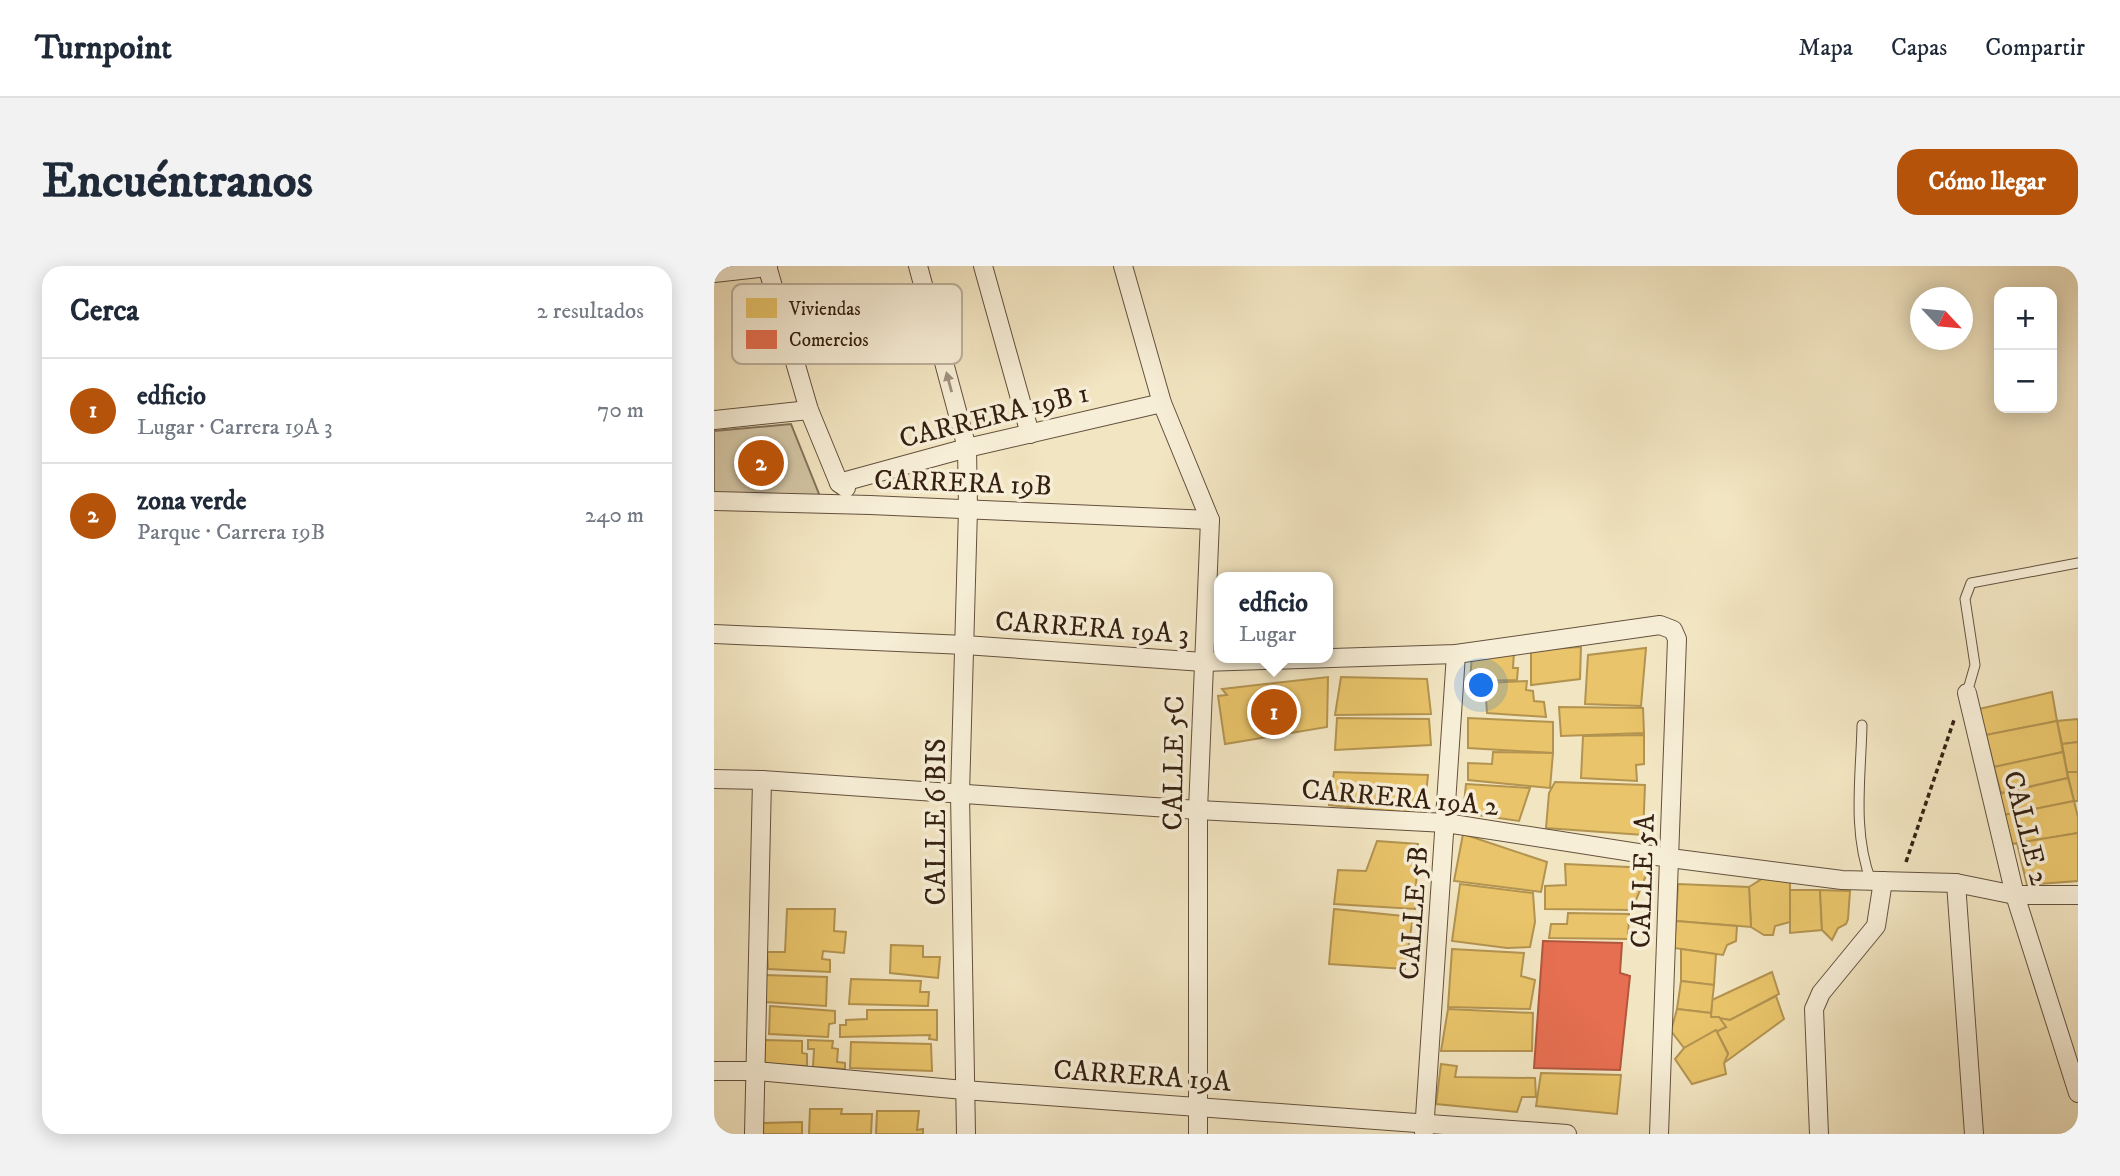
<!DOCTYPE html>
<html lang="es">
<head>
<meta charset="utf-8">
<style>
  body { margin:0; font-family:"IM FELL DW Pica",serif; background:#f2f2f3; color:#1f2937 }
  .controls { position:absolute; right:21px; top:21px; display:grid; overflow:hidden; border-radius:14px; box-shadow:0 4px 18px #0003 }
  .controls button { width:63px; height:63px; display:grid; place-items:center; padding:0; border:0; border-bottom:2px solid #e0e1e3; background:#fff; color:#1f2937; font:35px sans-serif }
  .compass { position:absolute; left:1196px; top:21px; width:63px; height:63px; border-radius:50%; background:#fff; box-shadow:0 4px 18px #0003; rotate:116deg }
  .you { position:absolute; left:768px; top:420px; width:24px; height:24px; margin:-18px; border:5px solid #fff; border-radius:50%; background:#1a73e8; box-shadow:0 0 0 10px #1a73e833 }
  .badge { display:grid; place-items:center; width:46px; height:46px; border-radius:50%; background:#b45309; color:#fff; font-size:23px; font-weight:700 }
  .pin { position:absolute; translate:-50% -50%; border:4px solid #fff; box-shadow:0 2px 7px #0006 }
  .popup { position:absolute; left:500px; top:306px; width:119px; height:91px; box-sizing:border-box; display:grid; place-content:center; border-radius:14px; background:#fff; filter:drop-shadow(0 2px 5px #0005); font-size:23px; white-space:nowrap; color:#747a83 }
  .popup b { font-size:26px; color:#1f2937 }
  .popup::after { content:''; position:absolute; left:50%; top:100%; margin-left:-14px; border:14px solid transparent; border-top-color:#fff }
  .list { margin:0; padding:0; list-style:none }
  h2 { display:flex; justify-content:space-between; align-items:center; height:91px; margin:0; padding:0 28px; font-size:30px }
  h2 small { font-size:23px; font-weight:400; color:#747a83 }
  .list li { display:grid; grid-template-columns:46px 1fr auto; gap:21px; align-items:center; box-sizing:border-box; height:105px; padding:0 28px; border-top:2px solid #e0e1e3 }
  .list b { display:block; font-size:26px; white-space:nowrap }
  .list p { margin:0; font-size:23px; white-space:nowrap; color:#747a83 }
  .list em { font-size:23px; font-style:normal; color:#747a83 }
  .map { position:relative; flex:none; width:1364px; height:868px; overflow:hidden; border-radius:21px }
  header { display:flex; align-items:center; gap:42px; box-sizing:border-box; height:98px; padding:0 35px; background:#fff; border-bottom:2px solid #e0e1e3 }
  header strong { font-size:33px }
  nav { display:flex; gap:38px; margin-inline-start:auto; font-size:24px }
  .intro { display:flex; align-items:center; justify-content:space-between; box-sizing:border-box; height:168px; padding:0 42px }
  h1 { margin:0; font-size:49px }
  .button { padding:18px 32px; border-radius:21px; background:#b45309; color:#fff; font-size:24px; font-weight:700 }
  main { display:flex; gap:42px; padding:0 42px }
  aside { flex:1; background:#fff; border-radius:21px; box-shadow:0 4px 18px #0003 }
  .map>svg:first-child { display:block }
</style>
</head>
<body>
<header>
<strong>Turnpoint</strong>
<nav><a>Mapa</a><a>Capas</a><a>Compartir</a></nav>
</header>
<div class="intro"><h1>Encuéntranos</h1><a class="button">Cómo llegar</a></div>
<main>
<aside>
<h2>Cerca<small>2 resultados</small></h2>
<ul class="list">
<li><span class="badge">1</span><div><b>edficio</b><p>Lugar · Carrera 19A 3</p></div><em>70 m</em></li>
<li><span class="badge">2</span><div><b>zona verde</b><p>Parque · Carrera 19B</p></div><em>240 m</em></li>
</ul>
</aside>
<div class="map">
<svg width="1364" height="868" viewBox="0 0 1364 868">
  <rect width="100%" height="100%" fill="#f2e5c1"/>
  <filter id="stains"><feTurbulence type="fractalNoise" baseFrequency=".00286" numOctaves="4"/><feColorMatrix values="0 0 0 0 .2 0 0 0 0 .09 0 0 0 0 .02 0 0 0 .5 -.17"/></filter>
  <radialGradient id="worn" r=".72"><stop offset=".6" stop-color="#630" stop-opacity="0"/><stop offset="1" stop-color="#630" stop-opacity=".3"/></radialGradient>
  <!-- green -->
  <path fill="#d2c4a3" stroke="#84725a" stroke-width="2" d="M 77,158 L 107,233 L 0,230 L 0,165 Z"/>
  <!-- homes -->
  <g fill="#e9c46a" stroke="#b39350" stroke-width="2">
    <path d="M 867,381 L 866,413 L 817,419 L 817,384 Z"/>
    <path d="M 932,382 L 927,440 L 871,438 L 874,389 Z"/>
    <path d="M 800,386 L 799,402 L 804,402 L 803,414 L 756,415 L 758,389 Z"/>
    <path d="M 614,411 L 613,461 L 511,478 L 504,430 L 513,429 L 508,423 Z"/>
    <path d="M 627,411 L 713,413 L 717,448 L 621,449 Z"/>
    <path d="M 813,415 L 812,424 L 819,425 L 820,435 L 830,436 L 832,451 L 773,447 L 771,417 Z"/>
    <path d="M 1338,426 L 1343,455 L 1272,469 L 1265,443 Z"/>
    <path d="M 845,441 L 929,442 L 930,467 L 847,470 Z"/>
    <path d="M 623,452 L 715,453 L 717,479 L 621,484 Z"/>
    <path d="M 754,452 L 839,456 L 839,487 L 754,482 Z"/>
    <path d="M 1364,453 L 1364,476 L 1348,478 L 1343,455 Z"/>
    <path d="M 1343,455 L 1349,486 L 1280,501 L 1272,469 Z"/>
    <path d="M 930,469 L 930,498 L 922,499 L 923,515 L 867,512 L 869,470 Z"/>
    <path d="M 1364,476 L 1364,506 L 1353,506 L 1348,478 Z"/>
    <path d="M 779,486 L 839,487 L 836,522 L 754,514 L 754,497 L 778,498 Z"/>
    <path d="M 1349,486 L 1354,512 L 1287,527 L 1280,501 Z"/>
    <path d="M 620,506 L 714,509 L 710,549 L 615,539 Z"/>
    <path d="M 1353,506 L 1364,506 L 1364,535 L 1360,535 Z"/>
    <path d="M 1354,512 L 1360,535 L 1290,549 L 1285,528 Z"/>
    <path d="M 841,516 L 931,519 L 929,569 L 832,562 L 835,527 Z"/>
    <path d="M 752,518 L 816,522 L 805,555 L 749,547 Z"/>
    <path d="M 1360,535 L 1364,551 L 1364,567 L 1298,578 L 1290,549 Z"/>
    <path d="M 1364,567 L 1364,615 L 1313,619 L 1303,577 Z"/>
    <path d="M 749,568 L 833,596 L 827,626 L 740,615 Z"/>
    <path d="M 663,575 L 704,578 L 701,643 L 620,638 L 624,604 L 652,605 Z"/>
    <path d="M 851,598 L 935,602 L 918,644 L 831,643 L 831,620 L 852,619 Z"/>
    <path d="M 1076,609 L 1076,656 L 1061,660 L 1059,669 L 1050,669 L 1037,661 L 1035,621 L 1051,611 Z"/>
    <path d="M 746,618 L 819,627 L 821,656 L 816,681 L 793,682 L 738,675 Z"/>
    <path d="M 964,618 L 1035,621 L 1037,661 L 962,655 Z"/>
    <path d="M 1076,624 L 1106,624 L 1108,664 L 1076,667 Z"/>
    <path d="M 1106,624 L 1136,625 L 1134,653 L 1132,658 L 1124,662 L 1118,674 L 1108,664 Z"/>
    <path d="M 73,643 L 121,643 L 120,665 L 132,666 L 130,687 L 109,685 L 108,693 L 116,694 L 116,706 L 54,703 L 53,686 L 71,686 Z"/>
    <path d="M 620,643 L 699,651 L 691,703 L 615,698 Z"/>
    <path d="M 854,647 L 915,648 L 914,673 L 835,672 L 837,658 L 853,658 Z"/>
    <path d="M 962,655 L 1023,660 L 1022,675 L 1013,679 L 1009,689 L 960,682 Z"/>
    <path d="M 177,679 L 209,680 L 209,691 L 226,691 L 224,712 L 176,707 Z"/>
    <path d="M 738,683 L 810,687 L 807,710 L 821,714 L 816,743 L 734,741 Z"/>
    <path d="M 967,683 L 1002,688 L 1000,719 L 967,715 Z"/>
    <path d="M 1058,706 L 1065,728 L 1016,754 L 997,751 L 998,734 Z"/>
    <path d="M 50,709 L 113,711 L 112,740 L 51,736 Z"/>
    <path d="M 137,713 L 207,715 L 206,726 L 215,726 L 214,740 L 135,738 Z"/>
    <path d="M 967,715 L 1000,719 L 997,747 L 963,743 Z"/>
    <path d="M 1062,730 L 1070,753 L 1010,797 L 1014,787 L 1002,764 L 1012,761 L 1005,752 L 1016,754 Z"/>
    <path d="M 56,740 L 121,745 L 121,757 L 115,758 L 114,771 L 55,768 Z"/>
    <path d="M 734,743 L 819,747 L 818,785 L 727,785 Z"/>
    <path d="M 963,743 L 997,747 L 997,751 L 1005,751 L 1012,761 L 970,782 L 957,765 Z"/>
    <path d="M 153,744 L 223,744 L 223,774 L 215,773 L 216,769 L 126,771 L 126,759 L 132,759 L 132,754 L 153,753 Z"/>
    <path d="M 1002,764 L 1014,788 L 1010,797 L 1012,808 L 978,818 L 961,793 L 970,782 Z"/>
    <path d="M 51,774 L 88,775 L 88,787 L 93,788 L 93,800 L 50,798 Z"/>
    <path d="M 94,774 L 119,775 L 118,782 L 124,783 L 123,796 L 131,797 L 131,803 L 99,801 L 100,783 L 94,783 Z"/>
    <path d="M 137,776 L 217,778 L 218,805 L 136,802 Z"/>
    <path d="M 727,798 L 743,800 L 741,811 L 821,812 L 822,831 L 808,831 L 803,846 L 722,838 Z"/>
    <path d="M 827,807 L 907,809 L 903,848 L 822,840 Z"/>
    <path d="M 96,843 L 128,843 L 127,848 L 158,848 L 157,868 L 95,868 Z"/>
    <path d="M 163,845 L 205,845 L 203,864 L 209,863 L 209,868 L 162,868 Z"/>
    <path d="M 88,856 L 88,868 L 47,868 L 47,857 Z"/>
  </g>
  <!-- shops -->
  <path fill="#e76f51" stroke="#b2573e" stroke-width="2" d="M 829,675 L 908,677 L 906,707 L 916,710 L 906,804 L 820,802 Z"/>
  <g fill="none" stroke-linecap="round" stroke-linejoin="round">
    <defs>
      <g id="service">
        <path d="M 1253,427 L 1261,399 L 1251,333 L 1257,317 L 1364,297"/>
        <path d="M 1148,459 C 1147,510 1138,566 1157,615"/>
      </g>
      <g id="minor">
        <path d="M 53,0 L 95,144 L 125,217 L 132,222"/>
        <path d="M 204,0 L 253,182 L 254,243 L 246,528 L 252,868"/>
        <path d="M 269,0 L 316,168"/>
        <path d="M 409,0 L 448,137 L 496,254 L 484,544 L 484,868"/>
        <path d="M 0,7 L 54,1"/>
        <path d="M 0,154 L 95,144"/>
        <path d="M 125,217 L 253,182 L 448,137"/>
        <path d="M 0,235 L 156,239 L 496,254"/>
        <path d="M 0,368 L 251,379 L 489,396 L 742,388 L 946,359 L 959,364 L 963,373 L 945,868"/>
        <path d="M 1253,427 L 1301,629 L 1364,827"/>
        <path d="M 0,513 L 48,514 L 484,544 L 732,557 L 956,592 L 1128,614 L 1242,617 L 1301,629 L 1364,629"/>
        <path d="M 1242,617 L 1260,868"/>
        <path d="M 0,805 L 42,805 L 250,824 L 853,868"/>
        <path d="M 710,866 L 742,388"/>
        <path d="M 40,868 L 48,514"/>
        <path d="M 1105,868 L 1100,743 L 1107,727 L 1162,660 L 1169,615"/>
      </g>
    </defs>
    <!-- service casing -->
    <use href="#service" stroke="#64513e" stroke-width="11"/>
    <!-- minor casing -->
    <use href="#minor" stroke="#64513e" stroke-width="20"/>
    <!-- path -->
    <path stroke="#352012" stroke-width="3.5" stroke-dasharray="5 3.5" stroke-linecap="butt" d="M 1192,596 L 1240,454"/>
    <!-- service -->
    <use href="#service" stroke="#f7eed7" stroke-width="9"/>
    <!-- minor -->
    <use href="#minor" stroke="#f7eed7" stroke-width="18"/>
  </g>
  <!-- one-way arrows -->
  <defs><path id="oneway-solid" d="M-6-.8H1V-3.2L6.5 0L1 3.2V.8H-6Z" transform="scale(1.75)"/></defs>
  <use fill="#a0917e" href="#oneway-solid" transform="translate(235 116) rotate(-105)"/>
  <g text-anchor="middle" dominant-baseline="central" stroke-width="7" stroke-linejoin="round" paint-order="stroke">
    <!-- street labels -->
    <g font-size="28" fill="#352012" stroke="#f7eed7">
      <text transform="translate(280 150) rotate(-14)">CARRERA 19B 1</text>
      <text transform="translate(249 217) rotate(2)">CARRERA 19B</text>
      <text transform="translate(378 362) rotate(4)">CARRERA 19A 3</text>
      <text transform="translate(460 497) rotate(-89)">CALLE 5C</text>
      <text transform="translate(686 532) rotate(5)">CARRERA 19A 2</text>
      <text transform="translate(222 556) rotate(-90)">CALLE 6 BIS</text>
      <text transform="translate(1312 562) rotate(76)">CALLE 2</text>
      <text transform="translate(929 615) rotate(-88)">CALLE 5A</text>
      <text transform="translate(700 647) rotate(-86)">CALLE 5B</text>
      <text transform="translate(428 810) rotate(4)">CARRERA 19A</text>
    </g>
  </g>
  <!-- legend -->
  <rect x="18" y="18" width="230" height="80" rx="10" fill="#f7eed7" stroke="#bdb09c" stroke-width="2"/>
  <rect x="32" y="32" width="31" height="20" fill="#e9c46a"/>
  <rect x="32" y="64" width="31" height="19" fill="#e76f51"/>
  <g font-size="19" fill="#352012">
    <text x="75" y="49">Viviendas</text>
    <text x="75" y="80">Comercios</text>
  </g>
  <rect width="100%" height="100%" filter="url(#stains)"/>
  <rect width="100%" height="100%" fill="url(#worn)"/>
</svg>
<div class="controls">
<button>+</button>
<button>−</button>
</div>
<svg class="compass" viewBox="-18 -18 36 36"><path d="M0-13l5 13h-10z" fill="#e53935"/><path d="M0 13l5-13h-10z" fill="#747a83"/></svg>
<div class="you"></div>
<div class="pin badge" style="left:560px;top:446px">1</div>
<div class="popup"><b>edficio</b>Lugar</div>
<div class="pin badge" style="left:47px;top:197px">2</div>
</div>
</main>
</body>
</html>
